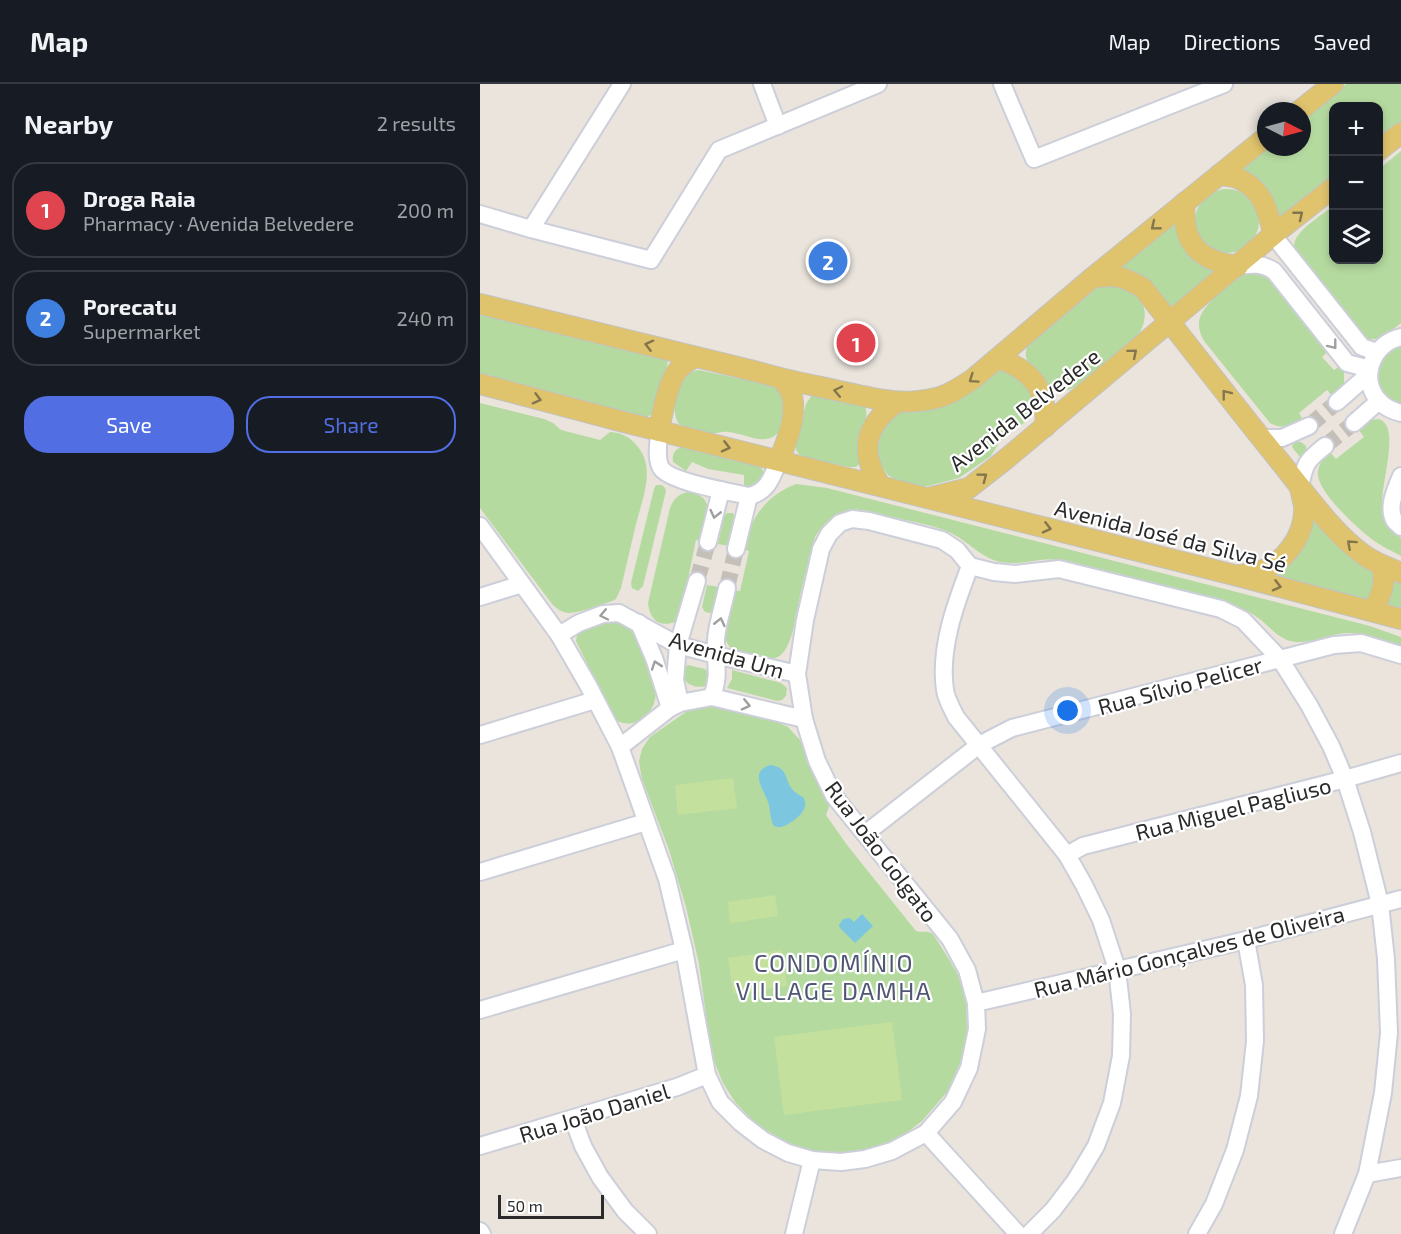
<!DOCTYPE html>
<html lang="en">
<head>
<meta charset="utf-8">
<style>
  body { margin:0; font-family:"Exo 2",sans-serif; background:#20242c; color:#f1f3f6 }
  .controls { position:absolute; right:18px; top:18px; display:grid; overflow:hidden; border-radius:12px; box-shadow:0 3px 9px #0003 }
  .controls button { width:54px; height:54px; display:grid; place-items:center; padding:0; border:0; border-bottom:2px solid #363941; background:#171b24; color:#f1f3f6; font:30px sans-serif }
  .compass { position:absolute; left:777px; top:18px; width:54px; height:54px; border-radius:50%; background:#171b24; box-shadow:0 3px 9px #0003; rotate:96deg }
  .scale { position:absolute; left:18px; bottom:15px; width:106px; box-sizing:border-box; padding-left:6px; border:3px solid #2a2a2a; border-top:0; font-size:16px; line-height:21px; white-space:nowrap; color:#2a2a2a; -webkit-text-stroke:4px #fff; paint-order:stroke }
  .you { position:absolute; left:588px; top:627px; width:21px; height:21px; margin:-15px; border:4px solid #fff; border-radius:50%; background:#1a73e8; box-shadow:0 0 0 9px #1a73e833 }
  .badge { display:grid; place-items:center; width:39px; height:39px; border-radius:50%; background:#516ee3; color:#fff; font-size:20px; font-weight:700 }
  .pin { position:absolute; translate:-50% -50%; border:3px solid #fff; box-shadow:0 2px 6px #0006 }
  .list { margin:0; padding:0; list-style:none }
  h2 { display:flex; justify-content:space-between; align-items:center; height:78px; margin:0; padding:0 24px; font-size:26px }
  h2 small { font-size:20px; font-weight:400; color:#9ea1a6 }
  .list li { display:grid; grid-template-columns:39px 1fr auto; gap:18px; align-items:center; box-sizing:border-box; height:96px; margin:0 12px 12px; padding:0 12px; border:2px solid #363941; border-radius:24px }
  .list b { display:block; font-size:22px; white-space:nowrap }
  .list p { margin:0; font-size:20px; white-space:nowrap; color:#9ea1a6 }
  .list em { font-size:20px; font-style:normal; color:#9ea1a6 }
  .actions { display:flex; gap:12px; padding:18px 24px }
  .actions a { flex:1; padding:14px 0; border:2px solid #516ee3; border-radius:24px; text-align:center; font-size:21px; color:#516ee3 }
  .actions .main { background:#516ee3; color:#fff }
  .icon { flex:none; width:33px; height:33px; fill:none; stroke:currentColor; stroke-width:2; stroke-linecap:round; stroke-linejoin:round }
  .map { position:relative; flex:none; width:921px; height:1150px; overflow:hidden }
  header { display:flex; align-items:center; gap:36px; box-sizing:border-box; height:84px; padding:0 30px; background:#171b24; border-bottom:2px solid #363941 }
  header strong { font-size:28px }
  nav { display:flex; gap:33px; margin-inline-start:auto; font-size:21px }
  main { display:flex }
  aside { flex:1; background:#171b24 }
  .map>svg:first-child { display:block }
</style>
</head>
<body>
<header>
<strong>Map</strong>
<nav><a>Map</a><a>Directions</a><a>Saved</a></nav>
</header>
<main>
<aside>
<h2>Nearby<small>2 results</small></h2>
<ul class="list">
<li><span class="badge" style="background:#e0444e">1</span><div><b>Droga Raia</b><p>Pharmacy · Avenida Belvedere</p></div><em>200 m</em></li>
<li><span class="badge" style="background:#3f7fe0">2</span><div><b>Porecatu</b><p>Supermarket</p></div><em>240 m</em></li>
</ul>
<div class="actions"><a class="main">Save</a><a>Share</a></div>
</aside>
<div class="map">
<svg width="921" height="1150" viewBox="0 0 921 1150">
  <rect width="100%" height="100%" fill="#eae4dd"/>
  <!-- green -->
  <g fill="#b5daa0">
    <path d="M 866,0 L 921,0 L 921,41 L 899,59 L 898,22 L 854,22 L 853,95 L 797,141 L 756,89 L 788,63 L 822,63 L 822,36 Z"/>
    <path d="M 921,67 L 921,239 C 908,249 900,258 883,255 L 815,172 C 814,167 813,163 815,157 C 819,145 843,130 853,122 L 854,176 L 898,176 L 899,85 Z"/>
    <circle cx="747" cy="137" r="32"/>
    <path d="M 698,138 L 739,186 L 690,227 L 640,184 Z"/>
    <path d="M 763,188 L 785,188 L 850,266 L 842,273 L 854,286 L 861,281 L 864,287 L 864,301 L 854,314 L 847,306 L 819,329 L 822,334 C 812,342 803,346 790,339 L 724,257 C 711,234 725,223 741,208 C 748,201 755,193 763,188 Z"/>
    <path d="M 632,200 C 639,203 649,205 655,210 C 670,222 666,243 655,255 L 593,304 C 588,306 584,308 579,308 C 570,307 549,283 546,273 C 545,269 547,264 548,259 L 611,206 L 621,201 Z"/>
    <path d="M 0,227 L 186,273 L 188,276 L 187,282 L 174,327 L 171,331 L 164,334 L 0,293 Z"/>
    <path d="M 921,261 L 921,322 C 888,312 890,274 921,261 Z"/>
    <path d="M 219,286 L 261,295 L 273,292 L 306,307 C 305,317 305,343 298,349 C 285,363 264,349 248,348 C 242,347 236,350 230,349 C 219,349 207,345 198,339 C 189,322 198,289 219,286 Z"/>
    <path d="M 522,286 L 533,288 L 549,308 L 553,316 L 554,323 L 552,329 L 549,335 L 520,357 L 511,372 L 479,394 L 448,402 L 432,402 L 418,398 L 408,391 L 396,373 L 396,362 L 403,340 L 420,328 L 433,327 L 516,287 Z"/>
    <path d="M 332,311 L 383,320 C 392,330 381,342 379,354 C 377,362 381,371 380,379 L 376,383 L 370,383 L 327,374 L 321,372 L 318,369 L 316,366 L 316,359 L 326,320 Z"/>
    <path d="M 0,319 L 64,335 L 73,339 L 81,346 L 120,356 L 130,348 C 143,349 150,353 158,363 C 176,385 162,416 156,440 C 151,461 146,483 141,504 L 136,515 L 132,517 C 124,520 116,522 108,525 C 92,529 85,533 72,520 L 0,424 Z"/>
    <path d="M 899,335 C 921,342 901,396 902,423 C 903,436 911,446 921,454 L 921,472 C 912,467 901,462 893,456 C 877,444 841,411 838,392 C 837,382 843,374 850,368 L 856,375 L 884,353 L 878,345 L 889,336 Z"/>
    <path d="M 816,358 L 821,358 L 826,362 L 827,370 L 822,373 L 820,373 L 812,363 L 813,360 Z"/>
    <path d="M 201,363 L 209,364 L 278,381 L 283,386 L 284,393 C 277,400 274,403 264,402 L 264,391 L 228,385 L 212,378 L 206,387 L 193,378 C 192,371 194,366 201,363 Z"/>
    <path d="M 316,400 L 347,404 L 890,542 L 921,553 L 921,563 C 908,558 880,548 867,549 C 848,550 826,563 807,556 C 796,551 789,543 781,536 C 771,528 759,523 748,518 L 584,476 C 577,476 569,475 561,476 C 547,478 530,481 516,477 C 499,471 488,458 473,450 C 453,440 428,437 406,432 C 395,429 382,424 370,426 C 354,429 343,440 335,453 C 328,477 322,502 317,526 C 314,537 314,548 309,558 C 307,564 303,570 298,573 C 288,577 271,573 261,569 C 251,566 245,560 244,549 L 253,506 L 260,507 L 269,467 L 263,465 C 271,434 285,412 316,400 Z"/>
    <path d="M 176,401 L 182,401 L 185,404 L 186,407 L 163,502 L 158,507 L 152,504 L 151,499 L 174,405 Z"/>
    <path d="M 207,408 C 238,411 227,437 222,457 L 216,456 L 208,495 L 213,496 L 198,537 C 181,544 170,538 168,519 L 190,424 C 194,414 198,411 207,408 Z"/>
    <path d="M 247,429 L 253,429 L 255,434 L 249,462 L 238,460 L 244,432 Z"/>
    <path d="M 831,429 L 913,496 L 921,499 L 921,525 L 792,490 Z"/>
    <path d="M 227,501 L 239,503 L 235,525 L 230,529 L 225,528 L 222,523 Z"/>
    <path d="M 139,536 C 143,539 148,541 150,545 C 154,549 157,556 160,561 C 173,584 189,621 158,637 C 149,641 144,640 135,636 L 96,557 C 99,535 121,538 139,536 Z"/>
    <path d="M 208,581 L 225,585 L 229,589 L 229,600 C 221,606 207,602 202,593 L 204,583 Z"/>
    <path d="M 252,586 L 301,599 L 307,604 L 306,612 L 302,616 L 297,617 L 247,604 L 252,595 Z"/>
    <path d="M 227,620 L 244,623 L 297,638 L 308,643 L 320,656 L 338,698 L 348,717 L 349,723 L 346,731 L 367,761 L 436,847 C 442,849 447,846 453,850 L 470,877 L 478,891 L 483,905 L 486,920 L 487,949 L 485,967 L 468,1007 L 442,1037 L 425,1050 L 409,1059 L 375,1068 L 361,1069 L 342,1069 L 323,1064 L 307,1058 L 277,1041 L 255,1018 L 243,999 L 236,982 L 231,967 L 219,880 L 206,823 L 189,766 L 162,695 L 160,684 L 159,677 L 162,665 L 170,653 L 210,625 Z"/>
  </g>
  <!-- pitch -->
  <g fill="#c4e09d">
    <path d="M 253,694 L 257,724 L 198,731 L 195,701 Z"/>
    <path d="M 295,811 L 298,832 L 250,839 L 248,818 Z"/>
    <path d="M 302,866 L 307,902 L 253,910 L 248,874 Z"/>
    <path d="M 412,938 L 422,1016 L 304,1031 L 294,953 Z"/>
  </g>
  <!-- water -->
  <g fill="#7dc6df">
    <path d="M 290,681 C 308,683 304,694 312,705 C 315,709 320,711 324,714 C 325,719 326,720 324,725 C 322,731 310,740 304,742 C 299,744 298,743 294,742 C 289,733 291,726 288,718 C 283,704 269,688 290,681 Z"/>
    <path d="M 382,830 L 393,842 L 375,859 L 360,844 L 359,841 L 363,835 L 370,834 L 374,838 Z"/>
  </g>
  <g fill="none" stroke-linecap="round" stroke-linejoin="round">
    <!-- minor-tunnel -->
    <g stroke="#c4bfb9" stroke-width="16" stroke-dasharray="16 8" stroke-linecap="butt">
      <path d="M 829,342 L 857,318"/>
      <path d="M 845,362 L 874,339"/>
      <path d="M 217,497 L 228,458"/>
      <path d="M 247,504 L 256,465"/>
    </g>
    <defs>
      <g id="minor">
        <path d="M 282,0 L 298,42"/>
        <path d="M 522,0 L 554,75 L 744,0"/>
        <path d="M 0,130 L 51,145 L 171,176 L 239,66 L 398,0"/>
        <path d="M 51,145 L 142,0"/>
        <path d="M 793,151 L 882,263 L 897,268"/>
        <path d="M 758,182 C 773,180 782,179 794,187 L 867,279 L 890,285"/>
        <path d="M 921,253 C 892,259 878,296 900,318 C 906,324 913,327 921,329"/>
        <path d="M 857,318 L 889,290"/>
        <path d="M 874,339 L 899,317"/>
        <path d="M 179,347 C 179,359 175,373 181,384 C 190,398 251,408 269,412 C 288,408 292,393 299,376"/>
        <path d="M 781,354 L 802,354 L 829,342"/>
        <path d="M 921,392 C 916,405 907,422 914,436 C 916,439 919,441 921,443"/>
        <path d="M 820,403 C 825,379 826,377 845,362"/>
        <path d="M 0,442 L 79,551 L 108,601 L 140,663 L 187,795 L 204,866 L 227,991 L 240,1018 L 261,1039 L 283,1056 L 308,1069 L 332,1076 L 361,1078 L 385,1075 L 412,1067 L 446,1049 L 473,1018 L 489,984 L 497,945 L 496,919 L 487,886 L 470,855 L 354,712 L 337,677 L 324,635 L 317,590 L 325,536 L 341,465 L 349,450 L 360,439 L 372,435 L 389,437 L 462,456 L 477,466 L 490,482 L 514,488 L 535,490 L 579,485 L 741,525 L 763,536 L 800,575 L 854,561 L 881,559 L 921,571"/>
        <path d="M 228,458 L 241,406"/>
        <path d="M 256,465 L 269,412"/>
        <path d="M 490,482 C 475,521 459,565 465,606 C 466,615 472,624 476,633 L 587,771 L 604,801 L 621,836 L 637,885 L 642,930 L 641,972 L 632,1019 L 616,1062 L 595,1097 L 573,1126 L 549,1150"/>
        <path d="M 0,513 L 42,500"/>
        <path d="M 159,539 L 174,574 L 190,624"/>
        <path d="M 79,551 L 99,539 L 123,530 L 139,529 L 198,561 L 236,571 L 317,590"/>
        <path d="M 232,613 C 241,588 234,579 236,556 C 237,539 244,520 247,504"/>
        <path d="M 200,619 L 195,596 L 198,561 L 217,497"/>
        <path d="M 0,651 L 115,616"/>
        <path d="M 140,663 L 190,624 L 200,619 L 232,613 L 324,635"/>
        <path d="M 385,750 L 499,661 L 532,644 L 800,575 L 829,621 L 851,662 L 865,695 L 882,748 L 900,820 L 906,875 L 909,949 L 903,1009 L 887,1090 L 863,1150"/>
        <path d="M 587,771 L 603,762 L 865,695 L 921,679"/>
        <path d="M 0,788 L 166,738"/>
        <path d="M 496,919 L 766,856 L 921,815"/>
        <path d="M 0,926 L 204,866"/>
        <path d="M 93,1035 L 103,1062 L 120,1093 L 145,1127 L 168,1150"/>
        <path d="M 446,1049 L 538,1150"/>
        <path d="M 0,1062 L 197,1003 L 227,991"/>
        <path d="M 887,1090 L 921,1084"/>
        <path d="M 0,1147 L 2,1150"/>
        <path d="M 314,1150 L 332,1076"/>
        <path d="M 717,1150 L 734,1120 L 755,1066 L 769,1012 L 775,957 L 774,901 L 766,856"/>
      </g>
      <g id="major">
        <path d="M 819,27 L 853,0"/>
        <path d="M 898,67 L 921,49"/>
        <path d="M 739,91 C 745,92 752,92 757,94 C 782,104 789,127 793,151"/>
        <path d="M 705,118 C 701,159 719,177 758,182"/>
        <path d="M 612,194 C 634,190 643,192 663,204 C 709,262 755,322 802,380 C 826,410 853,449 884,471 C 895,479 909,484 921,489"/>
        <path d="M 0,220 L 278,288 C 305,296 332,301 359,307 C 393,314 421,323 456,314 C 470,311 482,302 493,295 L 612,194 L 786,53"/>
        <path d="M 519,275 C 553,286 568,307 565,343"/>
        <path d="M 0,300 L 144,338 L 754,491 L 921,535"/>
        <path d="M 179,347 C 182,331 188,295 200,284 C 204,280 210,276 215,273"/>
        <path d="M 299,376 C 307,357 317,333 312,312 C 311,306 306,301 303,296"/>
        <path d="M 401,402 C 379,369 384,342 416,319"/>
        <path d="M 452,413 L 489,404 L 526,375 L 793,151 L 854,103"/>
        <path d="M 759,491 C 764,490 769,490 774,489 C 802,483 826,452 824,422 C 823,416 821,410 820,403"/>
        <path d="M 893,527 C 902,508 906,502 902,481"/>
      </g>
    </defs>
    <!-- minor casing -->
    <use href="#minor" stroke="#ccced9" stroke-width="20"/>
    <!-- major casing -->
    <use href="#major" stroke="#c3c3c3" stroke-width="22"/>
    <!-- minor -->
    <use href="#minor" stroke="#fff" stroke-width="16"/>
    <!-- major -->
    <use href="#major" stroke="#dfc36d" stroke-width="20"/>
  </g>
  <!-- one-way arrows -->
  <defs><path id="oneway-chevron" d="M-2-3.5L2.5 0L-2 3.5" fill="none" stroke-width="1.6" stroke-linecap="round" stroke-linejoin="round" transform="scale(1.5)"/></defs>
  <g stroke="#84764c">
    <use href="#oneway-chevron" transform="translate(819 131) rotate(-39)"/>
    <use href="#oneway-chevron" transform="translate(675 142) rotate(141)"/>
    <use href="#oneway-chevron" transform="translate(169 261) rotate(-166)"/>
    <use href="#oneway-chevron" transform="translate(653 269) rotate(-40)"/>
    <use href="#oneway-chevron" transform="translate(493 295) rotate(145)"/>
    <use href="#oneway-chevron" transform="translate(358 307) rotate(-168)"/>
    <use href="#oneway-chevron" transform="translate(746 310) rotate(-128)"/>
    <use href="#oneway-chevron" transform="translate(57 315) rotate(15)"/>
    <use href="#oneway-chevron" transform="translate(246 363) rotate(14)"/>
    <use href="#oneway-chevron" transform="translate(503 393) rotate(-37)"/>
    <use href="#oneway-chevron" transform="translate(567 444) rotate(14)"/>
    <use href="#oneway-chevron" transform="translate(871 460) rotate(-138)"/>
    <use href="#oneway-chevron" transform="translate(797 502) rotate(14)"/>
  </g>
  <g stroke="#9f9f9f">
    <use href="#oneway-chevron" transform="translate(853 261) rotate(52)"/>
    <use href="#oneway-chevron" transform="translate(235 430) rotate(103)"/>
    <use href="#oneway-chevron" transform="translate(124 531) rotate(168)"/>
    <use href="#oneway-chevron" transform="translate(240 538) rotate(-77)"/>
    <use href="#oneway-chevron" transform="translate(176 581) rotate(-109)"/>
    <use href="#oneway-chevron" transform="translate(266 621) rotate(13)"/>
  </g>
  <g text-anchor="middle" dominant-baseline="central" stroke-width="4.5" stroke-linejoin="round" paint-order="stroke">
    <!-- street labels -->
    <g font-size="22" fill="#2a2a2a" stroke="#fff">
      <text transform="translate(544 325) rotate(-38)">Avenida Belvedere</text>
      <text transform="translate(691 451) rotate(14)">Avenida José da Silva Sé</text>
      <text transform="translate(247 570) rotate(16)">Avenida Um</text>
      <text transform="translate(700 601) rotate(-15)">Rua Sílvio Pelicer</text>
      <text transform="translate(753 724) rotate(-14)">Rua Miguel Pagliuso</text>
      <text transform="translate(402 767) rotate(53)">Rua João Golgato</text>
      <text transform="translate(709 867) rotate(-14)">Rua Mário Gonçalves de Oliveira</text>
      <text transform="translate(114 1028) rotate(-17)">Rua João Daniel</text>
    </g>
    <!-- neighbourhood labels -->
    <g font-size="24" letter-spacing="1.5" fill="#505774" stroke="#fff">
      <text x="354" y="878">CONDOMÍNIO<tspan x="354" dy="28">VILLAGE DAMHA</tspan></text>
    </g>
  </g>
</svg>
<div class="controls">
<button>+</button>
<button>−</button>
<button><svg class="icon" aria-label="layers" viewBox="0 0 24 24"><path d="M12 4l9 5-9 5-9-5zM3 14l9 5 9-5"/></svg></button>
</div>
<svg class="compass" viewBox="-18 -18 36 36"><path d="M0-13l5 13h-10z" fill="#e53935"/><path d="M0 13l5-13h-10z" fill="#9ea1a6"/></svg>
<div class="scale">50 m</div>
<div class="you"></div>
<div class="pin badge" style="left:376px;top:259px;background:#e0444e">1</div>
<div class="pin badge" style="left:348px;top:177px;background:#3f7fe0">2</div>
</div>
</main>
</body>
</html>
